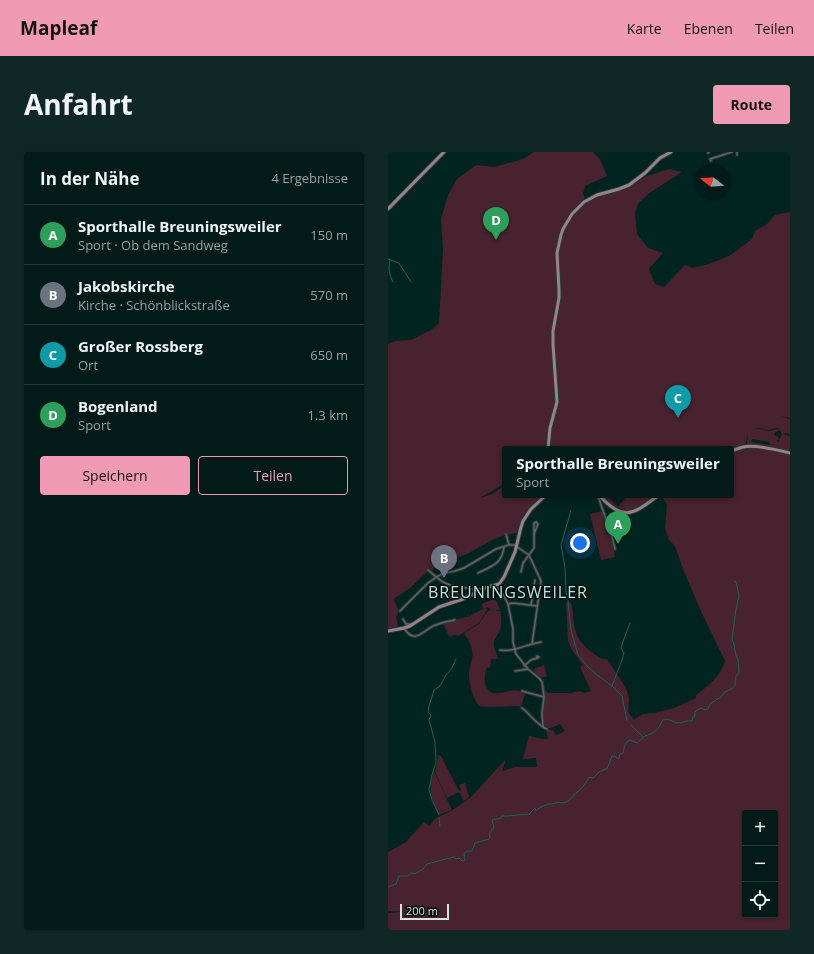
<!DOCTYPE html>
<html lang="de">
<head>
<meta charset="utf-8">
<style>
  body { margin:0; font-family:"Open Sans",sans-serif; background:#102825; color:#f1f3f6 }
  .controls { position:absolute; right:12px; bottom:12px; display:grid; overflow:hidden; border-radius:4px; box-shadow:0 1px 3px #0004 }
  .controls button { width:36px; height:36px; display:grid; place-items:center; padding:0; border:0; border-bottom:1px solid #233937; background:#021b18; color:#f1f3f6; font:20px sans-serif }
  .compass { position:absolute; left:306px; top:12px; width:36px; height:36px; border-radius:50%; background:#021b18; box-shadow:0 1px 3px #0004; rotate:287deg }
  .scale { position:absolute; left:12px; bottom:10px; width:49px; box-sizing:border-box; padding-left:4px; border:2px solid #cee5e1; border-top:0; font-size:11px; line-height:14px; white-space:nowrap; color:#cee5e1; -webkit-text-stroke:3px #000b09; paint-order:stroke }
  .you { position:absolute; left:192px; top:391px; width:14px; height:14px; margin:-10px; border:3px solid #fff; border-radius:50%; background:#1a73e8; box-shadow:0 0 0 6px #1a73e833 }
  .badge { display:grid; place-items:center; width:26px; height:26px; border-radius:50%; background:#f09ab5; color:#fff; font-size:13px; font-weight:700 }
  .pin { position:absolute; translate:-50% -33px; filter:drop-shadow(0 1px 2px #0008) }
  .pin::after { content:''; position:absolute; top:21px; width:14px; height:12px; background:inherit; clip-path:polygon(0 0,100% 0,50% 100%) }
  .popup { position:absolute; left:114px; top:294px; width:232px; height:52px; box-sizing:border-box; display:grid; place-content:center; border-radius:4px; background:#021b18; filter:drop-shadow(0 1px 3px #0005); font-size:13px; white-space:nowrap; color:#96a1a2 }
  .popup b { font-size:15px; color:#f1f3f6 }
  .popup::after { content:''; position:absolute; left:50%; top:100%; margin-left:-8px; border:8px solid transparent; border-top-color:#021b18 }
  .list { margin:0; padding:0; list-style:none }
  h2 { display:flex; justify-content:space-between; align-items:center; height:52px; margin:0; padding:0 16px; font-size:17px }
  h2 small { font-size:13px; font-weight:400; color:#96a1a2 }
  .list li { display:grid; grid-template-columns:26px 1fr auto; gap:12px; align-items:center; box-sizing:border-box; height:60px; padding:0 16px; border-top:1px solid #233937 }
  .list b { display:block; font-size:15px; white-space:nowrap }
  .list p { margin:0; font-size:13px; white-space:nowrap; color:#96a1a2 }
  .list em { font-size:13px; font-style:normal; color:#96a1a2 }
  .actions { display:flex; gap:8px; padding:12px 16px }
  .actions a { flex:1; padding:9px 0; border:1px solid #f09ab5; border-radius:4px; text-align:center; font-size:14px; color:#f09ab5 }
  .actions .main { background:#f09ab5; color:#111 }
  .icon { flex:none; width:22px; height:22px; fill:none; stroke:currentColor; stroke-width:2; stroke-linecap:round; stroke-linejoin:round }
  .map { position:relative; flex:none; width:402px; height:778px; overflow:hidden; border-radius:4px }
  header { display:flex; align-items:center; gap:24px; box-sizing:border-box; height:56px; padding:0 20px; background:#f09ab5; color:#111 }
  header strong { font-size:19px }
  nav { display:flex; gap:22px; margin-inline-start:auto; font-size:14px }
  .intro { display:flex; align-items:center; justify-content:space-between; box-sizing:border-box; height:96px; padding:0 24px }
  h1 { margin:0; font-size:28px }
  .button { padding:10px 18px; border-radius:4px; background:#f09ab5; color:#111; font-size:14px; font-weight:700 }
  main { display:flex; gap:24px; padding:0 24px }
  aside { flex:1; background:#021b18; border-radius:4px; box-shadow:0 1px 3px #0004 }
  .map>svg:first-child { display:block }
</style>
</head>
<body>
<header>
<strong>Mapleaf</strong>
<nav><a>Karte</a><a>Ebenen</a><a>Teilen</a></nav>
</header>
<div class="intro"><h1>Anfahrt</h1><a class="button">Route</a></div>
<main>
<aside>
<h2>In der Nähe<small>4 Ergebnisse</small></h2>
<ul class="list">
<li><span class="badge" style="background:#2e9e5b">A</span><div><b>Sporthalle Breuningsweiler</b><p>Sport · Ob dem Sandweg</p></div><em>150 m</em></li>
<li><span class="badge" style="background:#6b7280">B</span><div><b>Jakobskirche</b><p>Kirche · Schönblickstraße</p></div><em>570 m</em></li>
<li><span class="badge" style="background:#0f9aa8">C</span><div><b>Großer Rossberg</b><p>Ort</p></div><em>650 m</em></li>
<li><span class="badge" style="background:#2e9e5b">D</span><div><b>Bogenland</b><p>Sport</p></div><em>1.3 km</em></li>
</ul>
<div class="actions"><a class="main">Speichern</a><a>Teilen</a></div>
</aside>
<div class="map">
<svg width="402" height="778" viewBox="0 0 402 778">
  <rect width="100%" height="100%" fill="#022420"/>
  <!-- green -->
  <g fill="#48222f" fill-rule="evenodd">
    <path d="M 146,0 L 205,0 L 212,7 L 219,24 L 197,34 L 195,42 L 197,45 L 192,51 L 183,61 L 170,91 L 169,120 L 170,148 L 164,174 L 163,186 L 167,244 L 168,249 L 160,297 L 117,297 L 117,331 L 92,346 L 104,342 L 117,333 L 117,343 L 155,343 L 156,344 C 145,355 133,365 129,381 L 117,383 L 106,387 L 81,401 L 47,415 L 43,421 L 40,419 L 22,436 L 7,446 L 6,448 L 11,459 L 8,465 L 10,474 L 0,477 L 0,192 L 7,189 L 23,188 L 43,178 L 51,171 L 55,97 L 53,67 L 60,43 L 69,27 L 88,13 L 106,15 L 135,7 Z"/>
    <path d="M 281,17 L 294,20 L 260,42 L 250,52 L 247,61 L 249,82 L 260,96 L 275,101 L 261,117 L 267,132 L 276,135 L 297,113 L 304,116 L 321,112 L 341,104 L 364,87 L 367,79 L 379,72 L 387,63 L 402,60 L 402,266 L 392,264 L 402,267 L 402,282 L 397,281 L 396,283 L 402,284 L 402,300 L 359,292 L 360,282 L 357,293 L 343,298 L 343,297 L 161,297 L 162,278 L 170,252 L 166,188 L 167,175 L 171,156 L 173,141 L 171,98 L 174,84 L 177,76 L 184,64 L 190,57 L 202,47 L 221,39 L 234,38 L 259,24 ZM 368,276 L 380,278 L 389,276 L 391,277 L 394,282 L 390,290 L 389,290 L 391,285 L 386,283 L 387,280 L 392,279 L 389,277 L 381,279 L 371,277 ZM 364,287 L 382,290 L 382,293 L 363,290 Z"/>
    <path d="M 364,296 L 371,296 L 402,302 L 402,778 L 0,778 L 0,761 L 14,760 L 15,759 L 0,759 L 0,700 L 18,690 L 36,670 L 41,674 L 48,666 L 63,659 L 82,646 L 118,607 L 114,619 L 127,615 L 149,615 L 148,606 L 135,607 L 141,584 L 155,587 L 160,587 L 158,578 L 165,578 L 168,583 L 177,579 L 172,572 C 167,574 163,577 157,576 L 156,575 L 155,562 L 157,543 L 157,537 L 159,541 L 183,541 L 191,539 L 196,541 L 203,539 L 192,515 L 195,513 L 184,498 L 180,489 L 178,452 L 179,450 L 182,450 C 185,455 185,459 185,465 C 187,483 191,491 205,501 C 210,505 214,508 219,507 C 226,518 239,534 241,546 C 241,552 240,557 241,562 L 245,566 L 245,568 L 255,562 L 266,561 L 286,556 L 308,546 L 308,543 C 320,534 333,524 337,509 L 311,455 L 295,417 L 287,394 L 281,388 L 277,376 L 279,352 L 272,343 L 343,343 L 343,300 L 354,297 ZM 357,661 L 387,661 L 387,763 L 357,763 Z"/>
    <path d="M 212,343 L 269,343 L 249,357 L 235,360 L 221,353 Z"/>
    <path d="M 215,359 L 220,381 L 209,384 L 222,381 L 227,405 L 213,408 L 202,362 Z"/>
    <path d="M 63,434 L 69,436 L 70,441 L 72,441 L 74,445 L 61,449 L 58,438 L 63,437 Z"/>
    <path d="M 106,447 L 109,450 L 112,458 L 106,458 L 112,459 C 114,466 114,475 110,482 C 109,485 106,487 106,491 C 105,496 109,501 110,507 L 103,507 L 102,516 L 99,515 C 95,525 95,543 111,541 C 120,540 124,537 133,539 L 133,540 L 137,542 L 133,555 L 130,554 C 123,554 97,556 92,554 C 86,552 81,529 81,523 C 81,514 86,506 84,498 C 83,492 80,487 76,481 L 91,472 L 98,461 L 103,457 L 99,455 L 98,456 L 99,458 L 91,471 L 70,484 L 67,483 L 61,484 L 55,471 L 83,464 L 83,463 L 95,457 L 94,452 Z"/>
    <path d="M 156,513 L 159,524 L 152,526 L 147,523 L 146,517 Z"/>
    <path d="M 50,603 L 53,604 L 71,639 L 73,638 L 71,633 L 77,631 L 81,645 L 76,649 L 71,640 L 59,646 L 47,620 L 49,611 Z"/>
    <path d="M 46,619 L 63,656 L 63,658 L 51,663 C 44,647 39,637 46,619 Z"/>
  </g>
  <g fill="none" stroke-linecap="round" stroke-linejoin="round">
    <!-- stream -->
    <g stroke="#17645c" stroke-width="1">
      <path d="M 0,107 L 11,111 L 23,130"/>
      <path d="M 2,108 C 0,116 1,122 5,130"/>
      <path d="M 189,344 L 197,345 L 203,343"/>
      <path d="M 180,448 L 178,440 L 177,416 L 173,393 L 183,358"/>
      <path d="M 180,449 L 183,478 L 190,503 L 200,515 L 209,523 L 224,534 L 234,544 L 239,568"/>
      <path d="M 233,496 L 237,484 L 242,471"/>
      <path d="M 224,534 L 234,508 L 236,501 L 233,496"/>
      <path d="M 243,573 L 255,585"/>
      <path d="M 51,663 L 44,648 L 41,637 L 44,623 L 48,610 L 47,590 L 41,568 L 43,563 L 40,560 L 41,554 L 46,538 L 52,534 L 58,523 L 64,516 L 68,507"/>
      <path d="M 51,666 L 52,674"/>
      <path d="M 0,735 L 8,732 L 11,724 L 19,724 L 23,721 L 27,722 L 35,717 L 39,712 L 66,705 L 68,707 L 71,706 L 74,709 L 76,709 L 77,707 L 76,702 L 79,699 L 84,699 L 87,691 L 101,687 L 102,685 L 101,682 L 106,675 L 104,668 L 113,666 L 114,664 L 121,664 L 129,663 L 142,662 L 143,660 L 147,656 L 148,659 L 151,656 L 160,652 L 165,652 L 170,650 L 174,651 L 179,650 L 186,644 L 186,642 L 192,638 L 202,625 L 205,626 L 212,619 L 214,619 L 217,617 L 219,617 L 224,604 L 226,604 L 231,607 L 232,602 L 235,601 C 236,595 237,590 242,588 L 249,591 C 252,589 254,586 257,584 C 260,583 264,582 266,580 C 277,573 270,561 288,571 L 291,570 L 293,571 L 298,569 L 304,569 L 305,565 L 307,564 L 307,560 L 309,558 L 314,556 L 317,558 L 320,557 L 322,552 L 329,547 L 332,546 L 337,540 L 345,536 L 347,533 L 348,524 L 351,521 L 351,519 L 350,507 L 348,504 L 346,492 L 344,487 L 348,457 L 351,444 L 348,430 L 346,429"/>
    </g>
    <defs>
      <g id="street">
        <path d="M 349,0 L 349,3"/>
        <path d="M 320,1 L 321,0"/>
        <path d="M 323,9 L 322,7 L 344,0"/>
        <path d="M 208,343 L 211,347 L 220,373 L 223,380 L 227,397"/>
        <path d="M 148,370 L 150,372 L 146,382 L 146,371 Z"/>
        <path d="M 118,382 L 121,393"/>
        <path d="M 40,418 C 52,428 56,433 71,435 C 77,436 82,436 88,438 L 89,440"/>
        <path d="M 133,420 L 135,411 L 146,396 L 146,382"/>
        <path d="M 90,421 C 104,414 114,412 116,395"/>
        <path d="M 107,434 L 114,440 L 120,452 L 125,477 L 125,490 L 128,502 L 140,517 L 152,527 L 154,530 L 156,545 L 154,561 L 155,575"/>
        <path d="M 120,452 L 125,451 L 149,454"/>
        <path d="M 143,453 L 147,428"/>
        <path d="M 12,459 L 40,431 L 50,424 L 57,421 L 67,419 L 76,416 L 108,397 L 121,393 L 126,393 L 141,403 L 153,429 L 144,492 C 133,495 123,500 112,498"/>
        <path d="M 15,467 L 18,472 L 23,472"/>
        <path d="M 16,476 C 26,493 35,479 45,474 C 52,471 60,469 67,468"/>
        <path d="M 144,492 L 153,490"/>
        <path d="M 149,504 L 151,505 L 150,506 L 149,506 Z"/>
        <path d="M 136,514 L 143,508 L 149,506"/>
        <path d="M 127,519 L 140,517"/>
        <path d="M 134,539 L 156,545"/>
        <path d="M 134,556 C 143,563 149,573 159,577"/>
      </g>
      <g id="secondary">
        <path d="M 0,57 L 56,0"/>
        <path d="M 160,297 L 162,276 L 169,250 L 165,192 L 165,179 L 171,146 L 171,138 L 169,101 L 173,83 L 175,77 L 184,62 L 196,50 L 209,43 L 231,37 L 241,33 L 257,21 L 272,6 L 283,0"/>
        <path d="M 343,299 C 347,298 351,296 355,295 C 367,292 390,298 402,301"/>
        <path d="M 211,343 C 236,371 245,362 271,343"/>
        <path d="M 0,479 L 16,476 L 22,474 L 51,455 L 75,447 L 94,437 L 111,432 L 116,425 L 127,400 L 133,375 L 135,369 L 143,357 L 158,343"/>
      </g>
    </defs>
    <!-- street casing -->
    <use href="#street" stroke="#1f3f3b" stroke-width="3.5"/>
    <!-- secondary casing -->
    <use href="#secondary" stroke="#1f3f3b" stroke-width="5"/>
    <!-- street -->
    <use href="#street" stroke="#6d5d61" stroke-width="1.5"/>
    <!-- secondary -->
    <use href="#secondary" stroke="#9b8088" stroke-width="3"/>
  </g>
  <g text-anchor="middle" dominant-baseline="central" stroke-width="3" stroke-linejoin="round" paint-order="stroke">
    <!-- quarter labels -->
    <g font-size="16" letter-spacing="1" fill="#b8e7e0" stroke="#000b09">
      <text x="120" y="440">BREUNINGSWEILER</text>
    </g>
  </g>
</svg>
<div class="controls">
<button>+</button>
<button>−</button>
<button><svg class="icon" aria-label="locate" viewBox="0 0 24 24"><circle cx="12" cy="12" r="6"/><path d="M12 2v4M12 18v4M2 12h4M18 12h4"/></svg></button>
</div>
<svg class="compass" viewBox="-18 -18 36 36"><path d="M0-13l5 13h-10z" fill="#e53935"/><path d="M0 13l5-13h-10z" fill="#96a1a2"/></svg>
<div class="scale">200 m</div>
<div class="you"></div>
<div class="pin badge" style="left:230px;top:392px;background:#2e9e5b">A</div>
<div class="popup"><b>Sporthalle Breuningsweiler</b>Sport</div>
<div class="pin badge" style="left:56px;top:426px;background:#6b7280">B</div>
<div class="pin badge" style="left:290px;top:266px;background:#0f9aa8">C</div>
<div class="pin badge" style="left:108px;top:88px;background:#2e9e5b">D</div>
</div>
</main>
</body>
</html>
